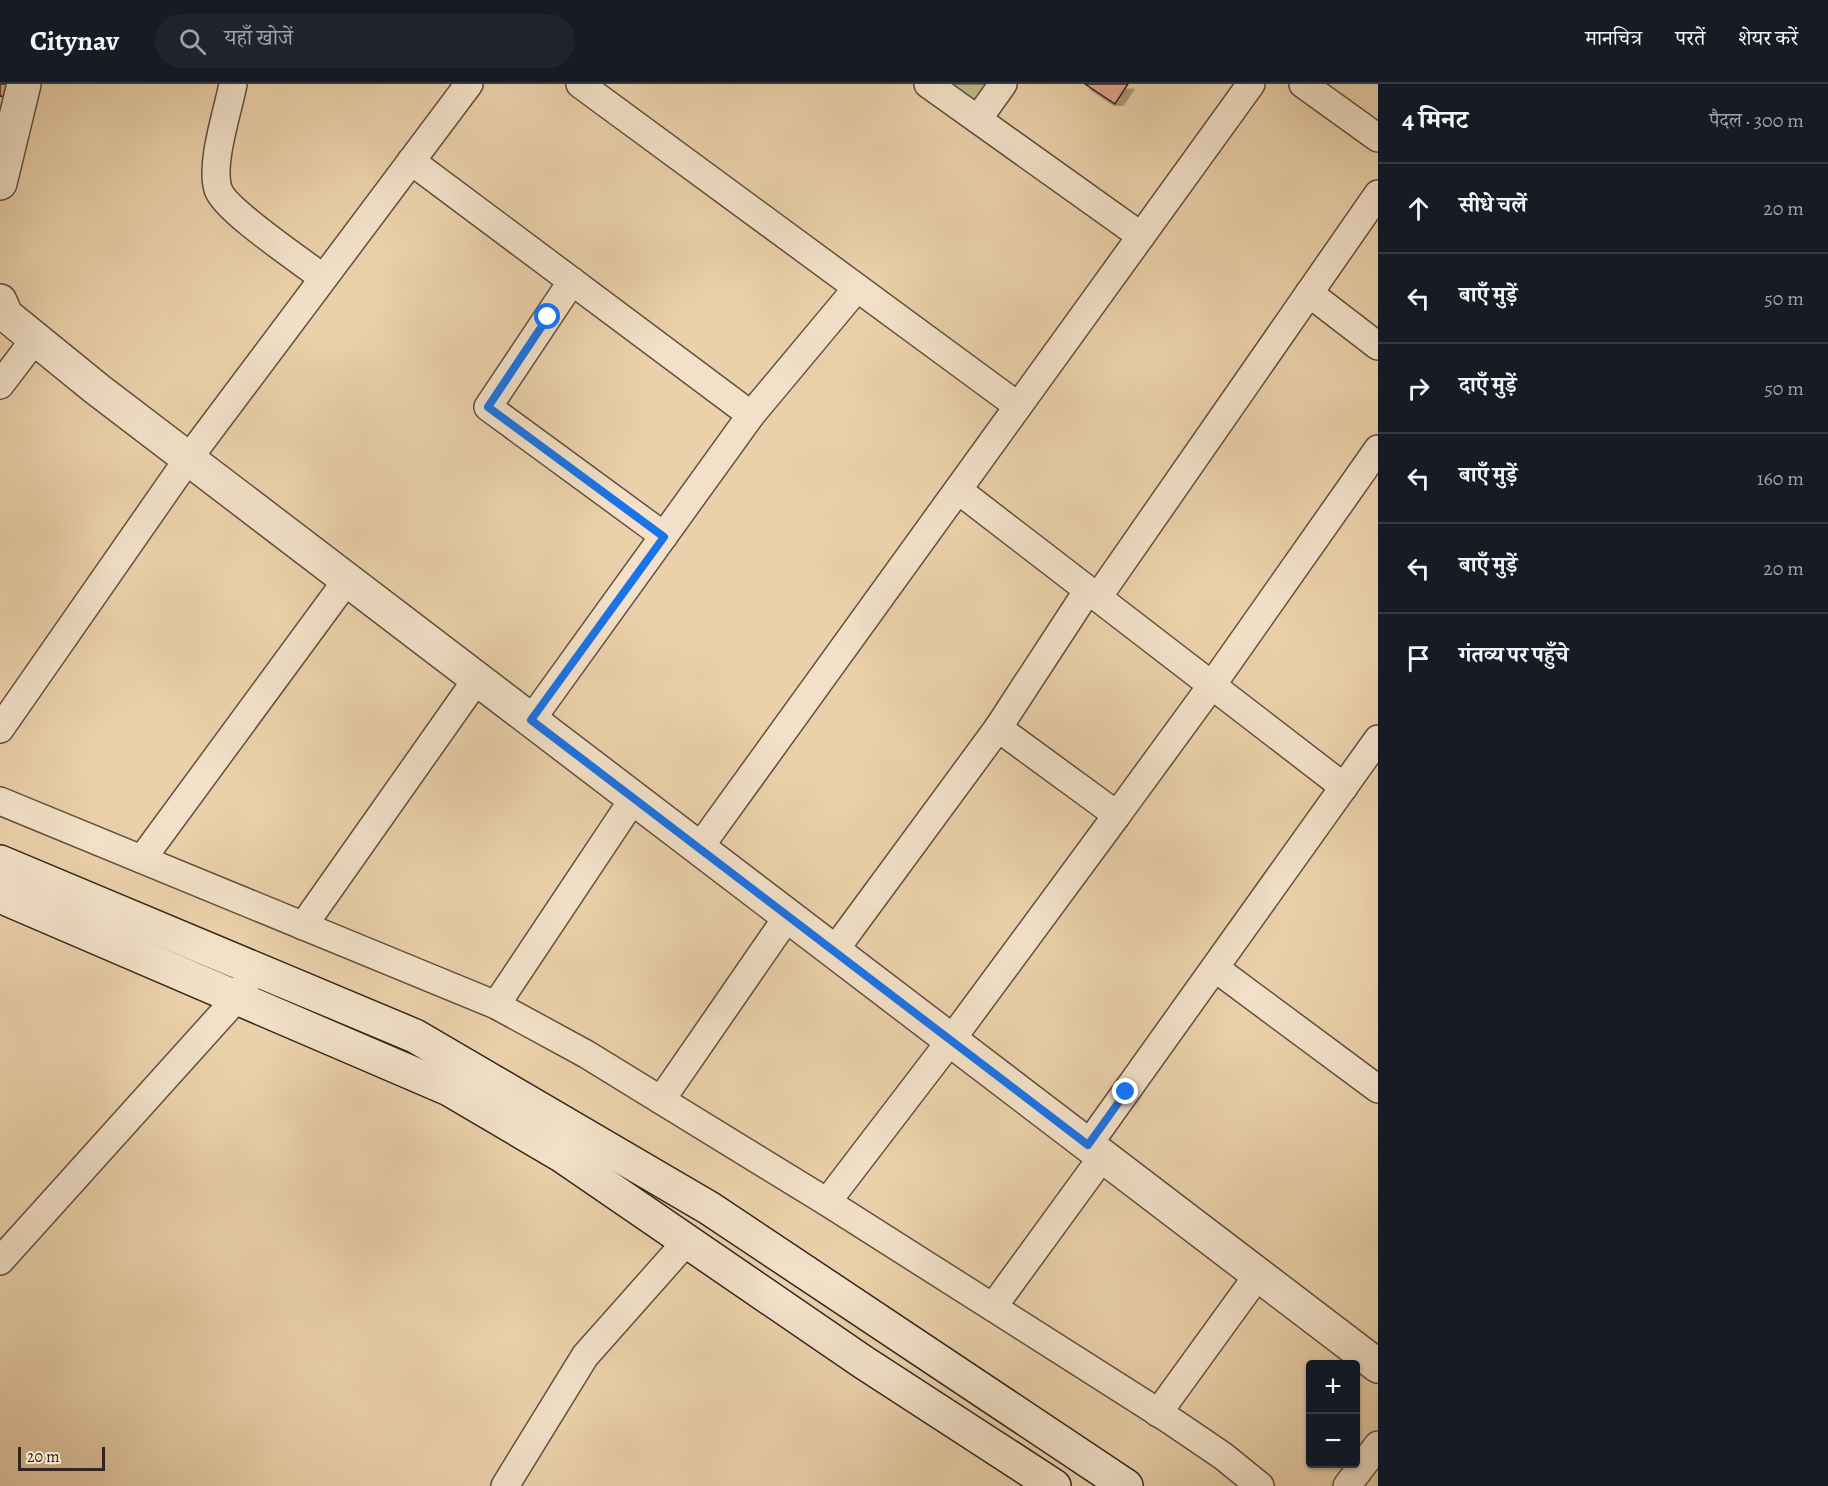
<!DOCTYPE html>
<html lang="hi">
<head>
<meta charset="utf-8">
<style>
  body { margin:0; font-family:Alegreya,"Noto Serif Devanagari",serif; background:#20242c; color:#f1f3f6 }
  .controls { position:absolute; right:18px; bottom:18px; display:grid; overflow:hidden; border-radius:6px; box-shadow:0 2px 4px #0004 }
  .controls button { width:54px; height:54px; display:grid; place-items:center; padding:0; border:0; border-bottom:2px solid #363941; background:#171b24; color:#f1f3f6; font:30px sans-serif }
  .scale { position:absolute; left:18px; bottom:15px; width:87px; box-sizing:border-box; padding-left:6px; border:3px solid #33241d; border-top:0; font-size:16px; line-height:21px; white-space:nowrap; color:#33241d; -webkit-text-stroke:4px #f2e1c8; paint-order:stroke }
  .stop { position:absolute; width:18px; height:18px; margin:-14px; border:4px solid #1a73e8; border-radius:50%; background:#fff }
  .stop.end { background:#1a73e8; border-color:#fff; box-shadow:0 2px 6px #0008 }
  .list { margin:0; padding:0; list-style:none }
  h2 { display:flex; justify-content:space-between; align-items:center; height:78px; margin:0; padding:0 24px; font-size:26px }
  h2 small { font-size:20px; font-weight:400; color:#9ea1a6 }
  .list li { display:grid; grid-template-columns:39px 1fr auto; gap:18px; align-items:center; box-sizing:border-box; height:90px; padding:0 24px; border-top:2px solid #363941 }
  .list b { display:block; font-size:22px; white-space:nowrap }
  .list em { font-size:20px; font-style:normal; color:#9ea1a6 }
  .icon { flex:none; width:33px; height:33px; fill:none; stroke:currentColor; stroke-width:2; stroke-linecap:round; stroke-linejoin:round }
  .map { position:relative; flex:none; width:1378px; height:1402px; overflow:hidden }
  header { display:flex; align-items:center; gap:36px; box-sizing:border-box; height:84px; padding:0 30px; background:#171b24; border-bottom:2px solid #363941 }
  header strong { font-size:28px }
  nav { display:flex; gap:33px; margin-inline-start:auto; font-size:21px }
  .search { width:420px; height:54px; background:#20242c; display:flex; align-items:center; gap:15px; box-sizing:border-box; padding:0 21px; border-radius:33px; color:#9ea1a6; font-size:22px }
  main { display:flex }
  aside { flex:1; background:#171b24 }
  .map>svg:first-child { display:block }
</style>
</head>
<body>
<header>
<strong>Citynav</strong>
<div class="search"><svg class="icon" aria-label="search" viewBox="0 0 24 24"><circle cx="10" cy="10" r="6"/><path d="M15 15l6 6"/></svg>यहाँ खोजें</div>
<nav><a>मानचित्र</a><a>परतें</a><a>शेयर करें</a></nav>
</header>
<main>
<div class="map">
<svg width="1378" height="1402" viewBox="0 0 1378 1402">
  <defs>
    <filter id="shadow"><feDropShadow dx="5.5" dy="5.5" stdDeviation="0" flood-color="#0004"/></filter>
  </defs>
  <rect width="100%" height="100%" fill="#ebd1ab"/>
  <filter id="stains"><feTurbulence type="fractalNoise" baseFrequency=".00333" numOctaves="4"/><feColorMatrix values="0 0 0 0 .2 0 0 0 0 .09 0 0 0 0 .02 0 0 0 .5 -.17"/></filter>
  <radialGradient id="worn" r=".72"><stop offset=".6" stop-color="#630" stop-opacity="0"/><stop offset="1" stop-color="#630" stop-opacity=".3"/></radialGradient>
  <!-- green -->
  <path fill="#bdba85" stroke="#786f51" stroke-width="1.5" d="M 928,0 L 1003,0 L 978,35 Z"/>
  <!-- building -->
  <g fill="#e1a491" stroke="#33241d" stroke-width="1.5" filter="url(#shadow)">
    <path d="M 0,0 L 9,0 L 6,13 L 0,12 Z"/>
    <path d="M 1085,0 L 1128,0 L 1115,20 Z"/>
  </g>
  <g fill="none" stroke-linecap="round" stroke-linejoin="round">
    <defs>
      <g id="minor">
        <path d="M 233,0 C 228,27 210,79 218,105 C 224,126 303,178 323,194"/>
        <path d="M 580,0 L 1018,322"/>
        <path d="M 928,0 L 1141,152"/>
        <path d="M 1303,0 L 1378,54"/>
        <path d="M 978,35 L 1003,0"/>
        <path d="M 411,77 L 751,331 L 531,636"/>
        <path d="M 572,197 L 488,323 L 664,452"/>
        <path d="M 1309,209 L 1378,262"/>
        <path d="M 0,301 L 35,255"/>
        <path d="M 751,331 L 857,204"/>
        <path d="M 958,406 L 1344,703"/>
        <path d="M 1098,513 L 1378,110"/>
        <path d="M 998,644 L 1088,506"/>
        <path d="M 0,645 L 188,375 L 469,0"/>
        <path d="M 0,717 L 496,921 L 586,970 L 827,1118 L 1167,1334 L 1223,1372 L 1260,1402"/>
        <path d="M 1117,731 L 1212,601 L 1378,365"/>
        <path d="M 699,764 L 1251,0"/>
        <path d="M 142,775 L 347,496"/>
        <path d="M 303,842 L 477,595"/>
        <path d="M 1215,884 L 1378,1005"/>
        <path d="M 496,921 L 634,714"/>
        <path d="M 661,1016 L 788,832"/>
        <path d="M 1088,1061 L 1378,655"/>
        <path d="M 827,1118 L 951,956 L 1117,731 L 998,644 L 834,867"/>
        <path d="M 0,1177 L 236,915 L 247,897"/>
        <path d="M 993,1223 L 1103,1072"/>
        <path d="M 1158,1329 L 1258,1191"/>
        <path d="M 505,1402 L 585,1272 L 687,1157"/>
        <path d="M 1347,1402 L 1378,1361"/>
      </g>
      <g id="tertiary">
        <path d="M 0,99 L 24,0"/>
        <path d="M 0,217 L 6,231 L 97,305 L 1378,1282"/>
      </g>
      <g id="secondary">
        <path d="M 0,778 L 415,952 L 709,1124 L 1126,1402"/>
        <path d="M 0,812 L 449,1005 L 561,1071 L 863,1278 L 1054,1402"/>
      </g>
    </defs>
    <!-- minor casing -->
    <use href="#minor" stroke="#614f40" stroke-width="30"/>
    <!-- tertiary casing -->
    <use href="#tertiary" stroke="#614f40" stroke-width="36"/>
    <!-- secondary casing -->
    <use href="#secondary" stroke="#33241d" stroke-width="36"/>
    <!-- minor -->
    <use href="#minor" stroke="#f2e1c8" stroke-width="27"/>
    <!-- tertiary -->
    <use href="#tertiary" stroke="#f2e1c8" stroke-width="33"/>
    <!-- secondary -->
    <use href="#secondary" stroke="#f2e1c8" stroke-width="33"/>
  </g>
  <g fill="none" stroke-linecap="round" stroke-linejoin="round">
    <!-- route -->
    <path stroke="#1a73e8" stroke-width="8" d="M 548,233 L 488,323 L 664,453 L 531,636 L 1088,1061 L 1126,1008"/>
  </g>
  <rect width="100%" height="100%" filter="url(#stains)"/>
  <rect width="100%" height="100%" fill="url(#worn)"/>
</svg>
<div class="controls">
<button>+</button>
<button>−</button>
</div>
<div class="scale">20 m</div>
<div class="stop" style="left:548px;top:233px"></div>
<div class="stop end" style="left:1126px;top:1008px"></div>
</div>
<aside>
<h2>4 मिनट<small>पैदल · 300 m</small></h2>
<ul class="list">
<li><svg class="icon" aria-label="ahead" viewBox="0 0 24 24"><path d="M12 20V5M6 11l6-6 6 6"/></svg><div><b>सीधे चलें</b></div><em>20 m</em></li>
<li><svg class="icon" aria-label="left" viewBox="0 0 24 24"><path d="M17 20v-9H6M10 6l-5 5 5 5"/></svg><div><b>बाएँ मुड़ें</b></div><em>50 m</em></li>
<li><svg class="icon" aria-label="right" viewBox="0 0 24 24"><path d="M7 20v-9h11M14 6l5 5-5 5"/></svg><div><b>दाएँ मुड़ें</b></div><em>50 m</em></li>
<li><svg class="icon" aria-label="left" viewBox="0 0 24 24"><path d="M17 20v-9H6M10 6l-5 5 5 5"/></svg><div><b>बाएँ मुड़ें</b></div><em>160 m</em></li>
<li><svg class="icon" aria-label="left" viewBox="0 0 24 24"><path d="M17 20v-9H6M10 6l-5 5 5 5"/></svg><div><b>बाएँ मुड़ें</b></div><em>20 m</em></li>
<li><svg class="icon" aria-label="arrive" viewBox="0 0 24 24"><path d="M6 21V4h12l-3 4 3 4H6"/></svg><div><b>गंतव्य पर पहुँचे</b></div></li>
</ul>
</aside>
</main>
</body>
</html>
